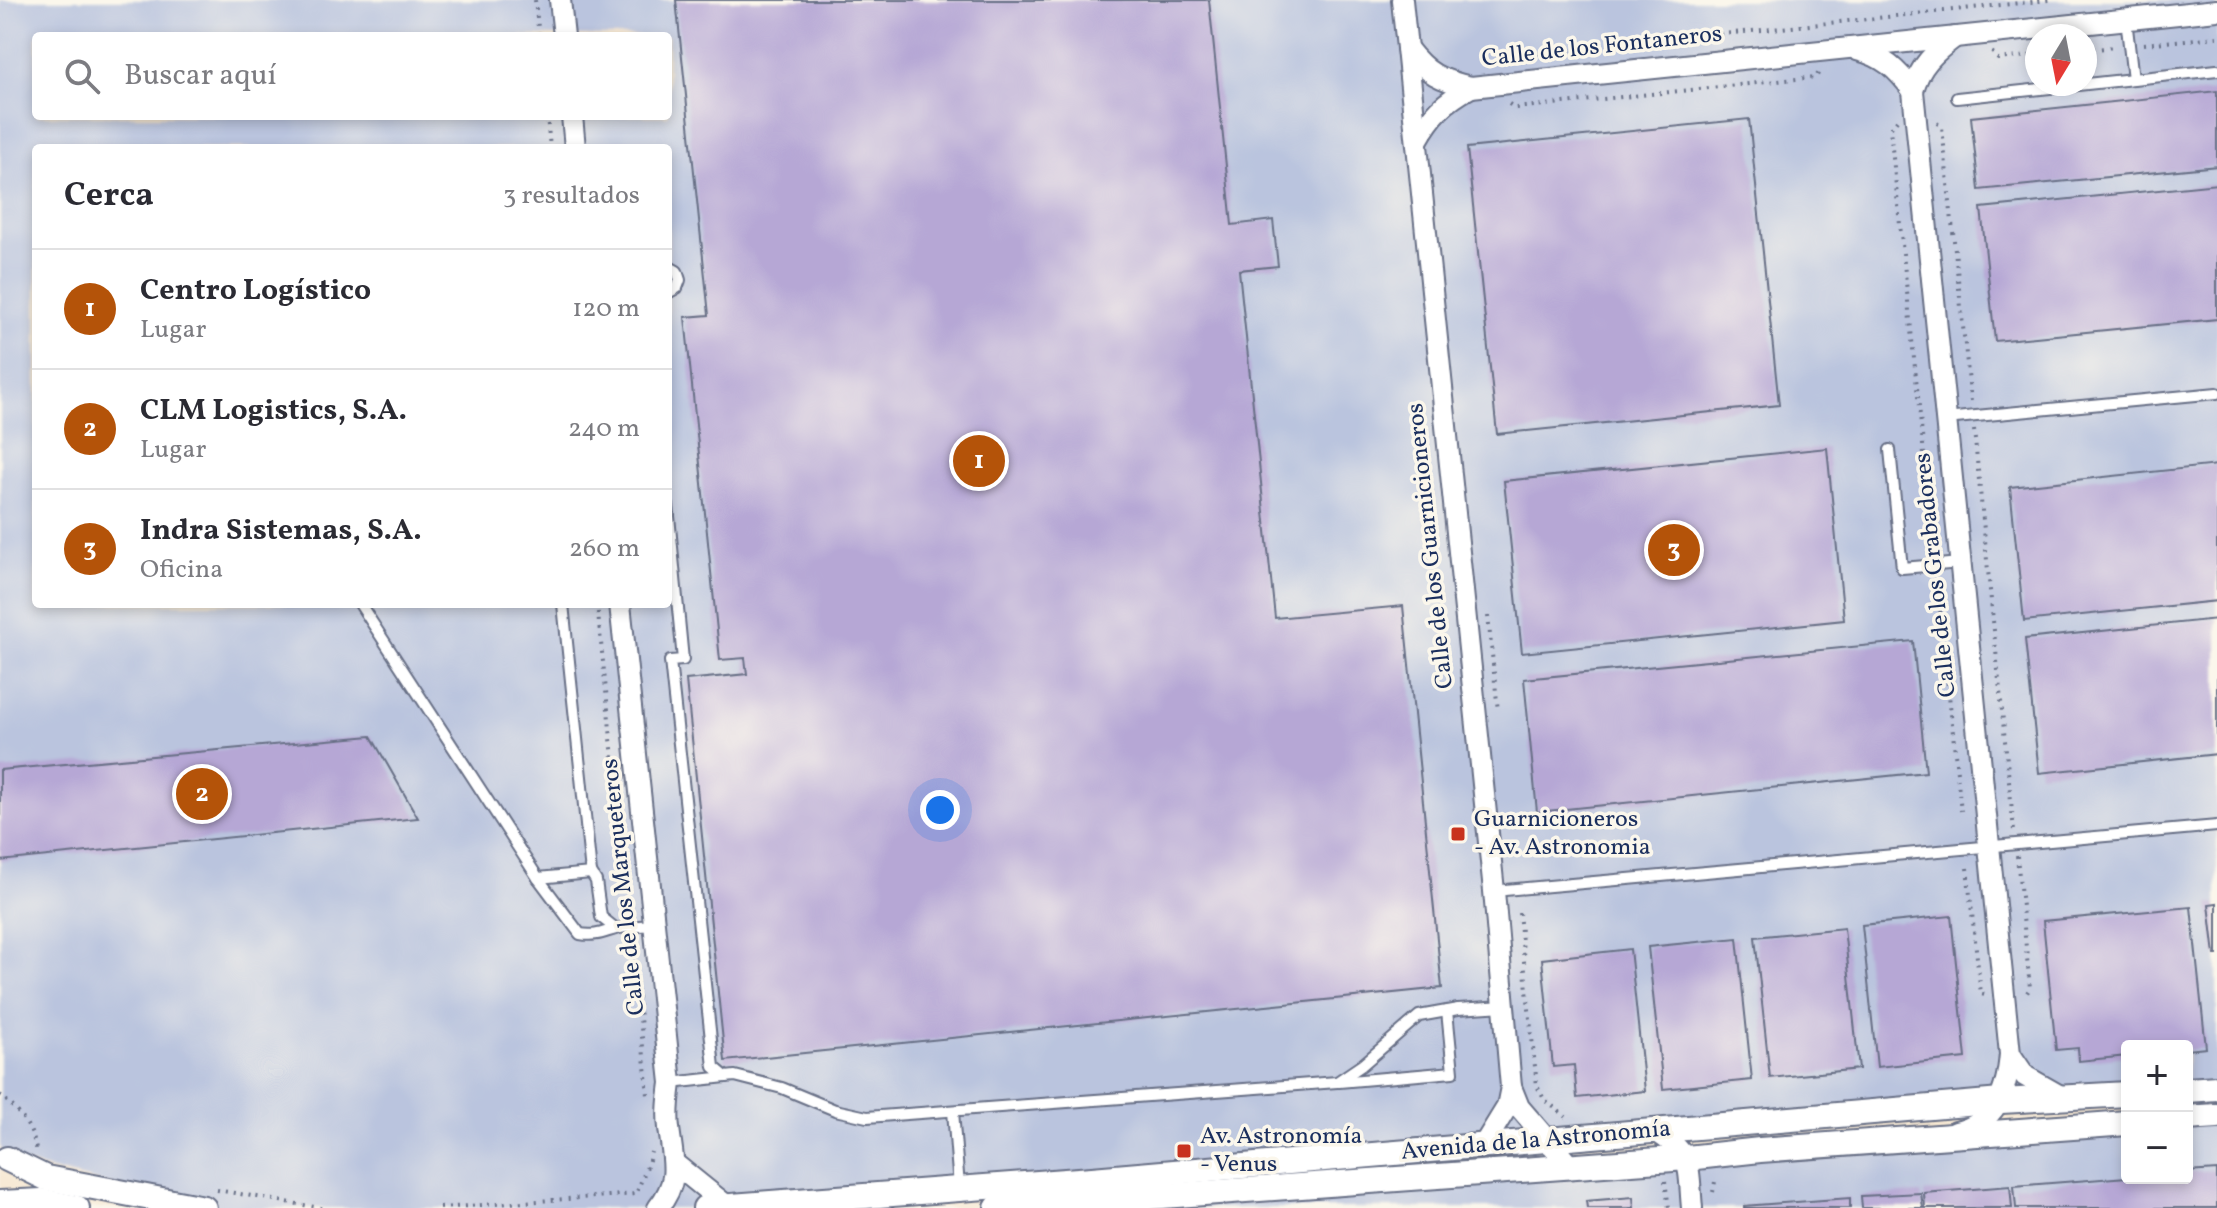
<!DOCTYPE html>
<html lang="es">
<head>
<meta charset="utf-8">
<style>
  body { margin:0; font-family:Vollkorn,serif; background:#f2f2f3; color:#2b2b33 }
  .controls { position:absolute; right:24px; bottom:24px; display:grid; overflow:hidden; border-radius:8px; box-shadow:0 4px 12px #0003 }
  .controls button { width:72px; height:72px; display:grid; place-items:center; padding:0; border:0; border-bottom:2px solid #e1e1e2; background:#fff; color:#2b2b33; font:40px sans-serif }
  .compass { position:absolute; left:2025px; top:24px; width:72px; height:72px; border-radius:50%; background:#fff; box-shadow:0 4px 12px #0003; rotate:190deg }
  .you { position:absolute; left:940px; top:810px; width:28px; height:28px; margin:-20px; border:6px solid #fff; border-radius:50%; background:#1a73e8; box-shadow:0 0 0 12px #1a73e833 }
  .badge { display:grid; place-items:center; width:52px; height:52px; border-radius:50%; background:#b45309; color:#fff; font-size:26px; font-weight:700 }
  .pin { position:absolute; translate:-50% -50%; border:4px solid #fff; box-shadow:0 2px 8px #0006 }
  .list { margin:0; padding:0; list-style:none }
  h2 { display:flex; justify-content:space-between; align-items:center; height:104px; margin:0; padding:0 32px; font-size:34px }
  h2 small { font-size:26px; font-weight:400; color:#7c7c81 }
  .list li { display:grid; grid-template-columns:52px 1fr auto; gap:24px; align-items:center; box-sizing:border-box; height:120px; padding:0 32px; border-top:2px solid #e1e1e2 }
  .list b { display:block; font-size:30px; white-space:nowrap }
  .list p { margin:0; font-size:26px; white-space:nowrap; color:#7c7c81 }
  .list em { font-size:26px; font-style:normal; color:#7c7c81 }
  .icon { flex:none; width:44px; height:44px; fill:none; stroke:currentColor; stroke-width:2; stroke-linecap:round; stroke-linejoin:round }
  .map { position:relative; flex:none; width:2217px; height:1208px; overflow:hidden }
  .search { position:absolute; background:#fff; box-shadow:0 4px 12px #0003; left:32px; top:32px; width:640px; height:88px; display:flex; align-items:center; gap:20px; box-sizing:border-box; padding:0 28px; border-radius:8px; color:#7c7c81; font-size:30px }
  .panel { position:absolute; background:#fff; box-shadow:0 4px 12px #0003; left:32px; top:144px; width:640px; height:464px; border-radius:8px }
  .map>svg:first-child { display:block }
</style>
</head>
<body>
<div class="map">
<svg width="2217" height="1208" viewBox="0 0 2217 1208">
  <rect width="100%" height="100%" fill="#fbf7ec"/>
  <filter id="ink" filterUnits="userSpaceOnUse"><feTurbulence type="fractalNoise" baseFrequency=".0125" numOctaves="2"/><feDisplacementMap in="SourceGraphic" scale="16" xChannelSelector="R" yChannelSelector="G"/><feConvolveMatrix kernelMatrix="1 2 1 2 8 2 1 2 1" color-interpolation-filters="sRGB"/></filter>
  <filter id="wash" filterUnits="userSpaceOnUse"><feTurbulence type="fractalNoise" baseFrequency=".006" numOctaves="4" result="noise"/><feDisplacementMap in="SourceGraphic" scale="32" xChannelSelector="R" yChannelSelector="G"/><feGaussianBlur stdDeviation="1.8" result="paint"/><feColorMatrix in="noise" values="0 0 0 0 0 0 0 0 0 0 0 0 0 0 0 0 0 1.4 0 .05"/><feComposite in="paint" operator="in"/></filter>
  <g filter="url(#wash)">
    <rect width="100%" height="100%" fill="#f6e7d1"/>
    <!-- industrial -->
    <g fill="#bac4de" fill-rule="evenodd">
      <path d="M 0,0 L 2217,0 L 2217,1088 L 2187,1090 L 2187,1046 L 2127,1046 L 2127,1094 L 705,1208 L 204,1208 L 7,1159 L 0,1146 ZM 36,36 L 668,36 L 668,116 L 36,116 ZM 2037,36 L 2085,36 L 2085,84 L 2037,84 ZM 36,148 L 668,148 L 668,604 L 36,604 Z"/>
      <path d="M 2217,1116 L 2217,1208 L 997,1208 L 2127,1123 L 2127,1178 L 2187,1178 L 2187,1118 Z"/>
    </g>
    <g id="blocks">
      <!-- building -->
      <g fill="#b6a7d5">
        <path d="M 676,0 L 1209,0 L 1232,225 L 1273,220 L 1278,266 L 1239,270 L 1275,618 L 1403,606 L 1442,988 L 725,1061 L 686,680 L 747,674 L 745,658 L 720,660 L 685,317 L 709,315 Z"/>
        <path d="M 2217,91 L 2217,166 L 1979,190 L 1971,117 Z"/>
        <path d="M 1749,119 L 1779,405 L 1497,434 L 1467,148 Z"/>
        <path d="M 2217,184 L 2217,319 L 1995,341 L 1981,208 Z"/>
        <path d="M 1827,448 L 1844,620 L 1522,653 L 1504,481 Z"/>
        <path d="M 2217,465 L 2217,601 L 2024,621 L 2010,487 Z"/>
        <path d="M 2217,619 L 2217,754 L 2039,773 L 2025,639 Z"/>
        <path d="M 1913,641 L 1926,772 L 1537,812 L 1524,679 Z"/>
        <path d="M 371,736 L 418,818 L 0,861 L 0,770 Z"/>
        <path d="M 2217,903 L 2217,955 L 2215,955 L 2209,904 Z"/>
        <path d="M 2191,907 L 2206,1048 L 2187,1050 L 2187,1046 L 2127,1046 L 2127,1056 L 2079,1061 L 2078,1048 L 2056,1050 L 2043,921 Z"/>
        <path d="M 1951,916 L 1966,1058 L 1877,1067 L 1862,925 Z"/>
        <path d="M 1844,928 L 1859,1069 L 1770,1078 L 1755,937 Z"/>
        <path d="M 1737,938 L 1752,1080 L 1663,1089 L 1648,947 Z"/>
        <path d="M 1630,949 L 1645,1091 L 1577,1098 L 1574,1065 L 1553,1067 L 1542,959 Z"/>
        <path d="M 2217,1170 L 2217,1208 L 2016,1208 L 2014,1186 L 2127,1177 L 2187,1178 L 2187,1172 Z"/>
        <path d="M 2010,1186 L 2012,1208 L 1925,1208 L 1924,1193 Z"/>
        <path d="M 1921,1193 L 1923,1208 L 1862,1208 L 1861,1196 Z"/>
        <path d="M 1633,1197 L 1634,1208 L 1587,1208 L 1586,1201 Z"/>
        <path d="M 1850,1198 L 1850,1208 L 1744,1208 L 1744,1206 Z"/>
      </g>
    </g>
  </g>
  <g filter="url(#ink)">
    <use href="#blocks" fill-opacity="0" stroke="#686f86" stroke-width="2"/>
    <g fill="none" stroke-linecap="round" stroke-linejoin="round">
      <defs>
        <g id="service">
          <path d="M 2126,19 L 2133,79"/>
          <path d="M 1957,98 L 2217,70"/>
          <path d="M 668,266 L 677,271 L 680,280 L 677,288 L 668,293"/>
          <path d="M 1945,419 L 2217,393"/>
          <path d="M 1890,450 L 1902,568 L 1961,563"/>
          <path d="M 668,506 L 683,660 L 670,661 L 714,1067 L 726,1077"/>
          <path d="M 360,604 L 538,878 L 591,873 L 563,604"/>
          <path d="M 591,873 L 596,881 L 601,917 L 616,929"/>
          <path d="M 538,878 L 580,934 C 598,937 605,931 620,928 C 631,926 643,926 654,925"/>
          <path d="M 1494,891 L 2217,826"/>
          <path d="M 1339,1082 L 1453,1072 L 1447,1011"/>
          <path d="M 671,1083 L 735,1076 L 782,1088 L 835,1110 L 867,1117 L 1337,1082 L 1362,1065 L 1419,1016 L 1458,1009 L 1504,1006"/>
          <path d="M 953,1111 L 959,1187"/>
        </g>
        <g id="minor">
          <path d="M 560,0 L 564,36"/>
          <path d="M 1402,0 L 1494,891 L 1511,1087 L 1507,1107 L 1483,1146"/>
          <path d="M 1955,37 C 1935,52 1919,66 1913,91 L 2010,1054 C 2007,1092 1997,1122 1956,1132"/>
          <path d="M 1407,48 C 1427,74 1440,80 1471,87 L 2217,10"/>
          <path d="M 1857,50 C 1883,56 1898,70 1913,91"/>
          <path d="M 572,116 L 575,148"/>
          <path d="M 1417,141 C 1432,114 1444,102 1471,87"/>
          <path d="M 620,604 L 671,1083 C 669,1098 667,1113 669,1128 C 673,1162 681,1179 658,1208"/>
          <path d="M 2010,1054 L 2025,1076 L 2062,1097"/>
          <path d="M 1511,1087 L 1519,1107 L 1569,1165"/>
          <path d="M 1655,1131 C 1694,1155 1688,1166 1692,1208"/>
          <path d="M 675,1164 L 727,1206"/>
        </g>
        <g id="tertiary">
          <path d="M 2187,1090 L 2217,1088"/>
          <path d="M 2187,1118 L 2217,1116"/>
          <path d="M 7,1159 L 46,1178 L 204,1208"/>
          <path d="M 0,1203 L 42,1201 L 77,1208"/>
          <path d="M 705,1208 L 1092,1179 L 2001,1101 L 2127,1094"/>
          <path d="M 997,1208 L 1687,1158 L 1760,1150 L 2127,1123"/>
        </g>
      </defs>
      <!-- service casing -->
      <use href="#service" stroke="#686f86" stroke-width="14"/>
      <!-- minor casing -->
      <use href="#minor" stroke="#686f86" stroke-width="24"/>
      <!-- tertiary casing -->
      <use href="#tertiary" stroke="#686f86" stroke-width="28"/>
      <!-- path -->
      <g stroke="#686f86" stroke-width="4" stroke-dasharray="2 6" stroke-linecap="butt">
        <path d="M 535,0 L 539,36"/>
        <path d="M 2144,44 L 2217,37"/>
        <path d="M 2085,50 L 2115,47"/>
        <path d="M 1992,52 L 1998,59 L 2037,55"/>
        <path d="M 1501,63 L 1504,57 L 2049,0"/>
        <path d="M 1509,104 L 1515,108 L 1816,77 L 1821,69"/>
        <path d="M 547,116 L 550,148"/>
        <path d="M 1897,120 L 1890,129 L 1934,550"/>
        <path d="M 1937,123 L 1942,127 L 1971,402"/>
        <path d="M 1974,430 L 2014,831"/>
        <path d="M 1937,579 L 1961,811"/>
        <path d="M 597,604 L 629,912"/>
        <path d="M 1488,616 L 1498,711"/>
        <path d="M 2017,856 L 2030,988 L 2025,996"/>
        <path d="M 1967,868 L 1981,994 L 1985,995"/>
        <path d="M 1519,913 L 1537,1086 L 1544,1099 L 1566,1117"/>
        <path d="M 632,941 L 648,1095"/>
        <path d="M 0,1095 C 17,1109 34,1128 36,1151"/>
        <path d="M 1665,1181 L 1669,1208"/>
        <path d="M 217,1190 L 321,1208"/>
        <path d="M 1713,1192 L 1716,1177"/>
        <path d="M 440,1208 L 636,1194 L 648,1164 L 651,1152"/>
      </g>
      <!-- service -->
      <use href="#service" stroke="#fff" stroke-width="10"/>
      <!-- minor -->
      <use href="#minor" stroke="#fff" stroke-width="20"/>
      <!-- tertiary -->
      <use href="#tertiary" stroke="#fff" stroke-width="24"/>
    </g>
  </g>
  <!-- markers -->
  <g fill="#c8321e" stroke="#fbf7ec" stroke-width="3">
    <rect x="1450" y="826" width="16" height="16" rx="4"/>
    <rect x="1176" y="1143" width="16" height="16" rx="4"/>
  </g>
  <g text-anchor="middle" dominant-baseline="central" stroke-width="7" stroke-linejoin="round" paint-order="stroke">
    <!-- street labels -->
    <g font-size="24" fill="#1b2f5e" stroke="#fbf7ec">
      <text transform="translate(1602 47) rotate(-6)">Calle de los Fontaneros</text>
      <text transform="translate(1431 546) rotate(-96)">Calle de los Guarnicioneros</text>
      <text transform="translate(1936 575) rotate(-96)">Calle de los Grabadores</text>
      <text transform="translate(624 887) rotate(-96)">Calle de los Marqueteros</text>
      <text transform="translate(1536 1141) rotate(-5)">Avenida de la Astronomía</text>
    </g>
    <!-- poi labels -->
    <g font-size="24" fill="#1b2f5e" stroke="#fbf7ec" text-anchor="start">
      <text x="1474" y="820">Guarnicioneros<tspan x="1474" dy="28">- Av. Astronomia</tspan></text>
      <text x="1200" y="1137">Av. Astronomía<tspan x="1200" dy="28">- Venus</tspan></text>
    </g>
  </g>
</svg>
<div class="controls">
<button>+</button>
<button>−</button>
</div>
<svg class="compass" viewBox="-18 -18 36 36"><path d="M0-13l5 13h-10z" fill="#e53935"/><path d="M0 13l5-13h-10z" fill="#7c7c81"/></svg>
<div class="you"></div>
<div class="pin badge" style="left:979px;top:461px">1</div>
<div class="pin badge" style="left:202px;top:794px">2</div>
<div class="pin badge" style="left:1674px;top:550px">3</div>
<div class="search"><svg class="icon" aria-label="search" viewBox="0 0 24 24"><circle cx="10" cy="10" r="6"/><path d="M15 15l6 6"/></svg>Buscar aquí</div>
<section class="panel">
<h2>Cerca<small>3 resultados</small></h2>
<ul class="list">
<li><span class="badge">1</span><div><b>Centro Logístico</b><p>Lugar</p></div><em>120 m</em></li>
<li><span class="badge">2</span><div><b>CLM Logistics, S.A.</b><p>Lugar</p></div><em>240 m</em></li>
<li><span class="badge">3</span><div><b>Indra Sistemas, S.A.</b><p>Oficina</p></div><em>260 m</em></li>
</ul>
</section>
</div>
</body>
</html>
